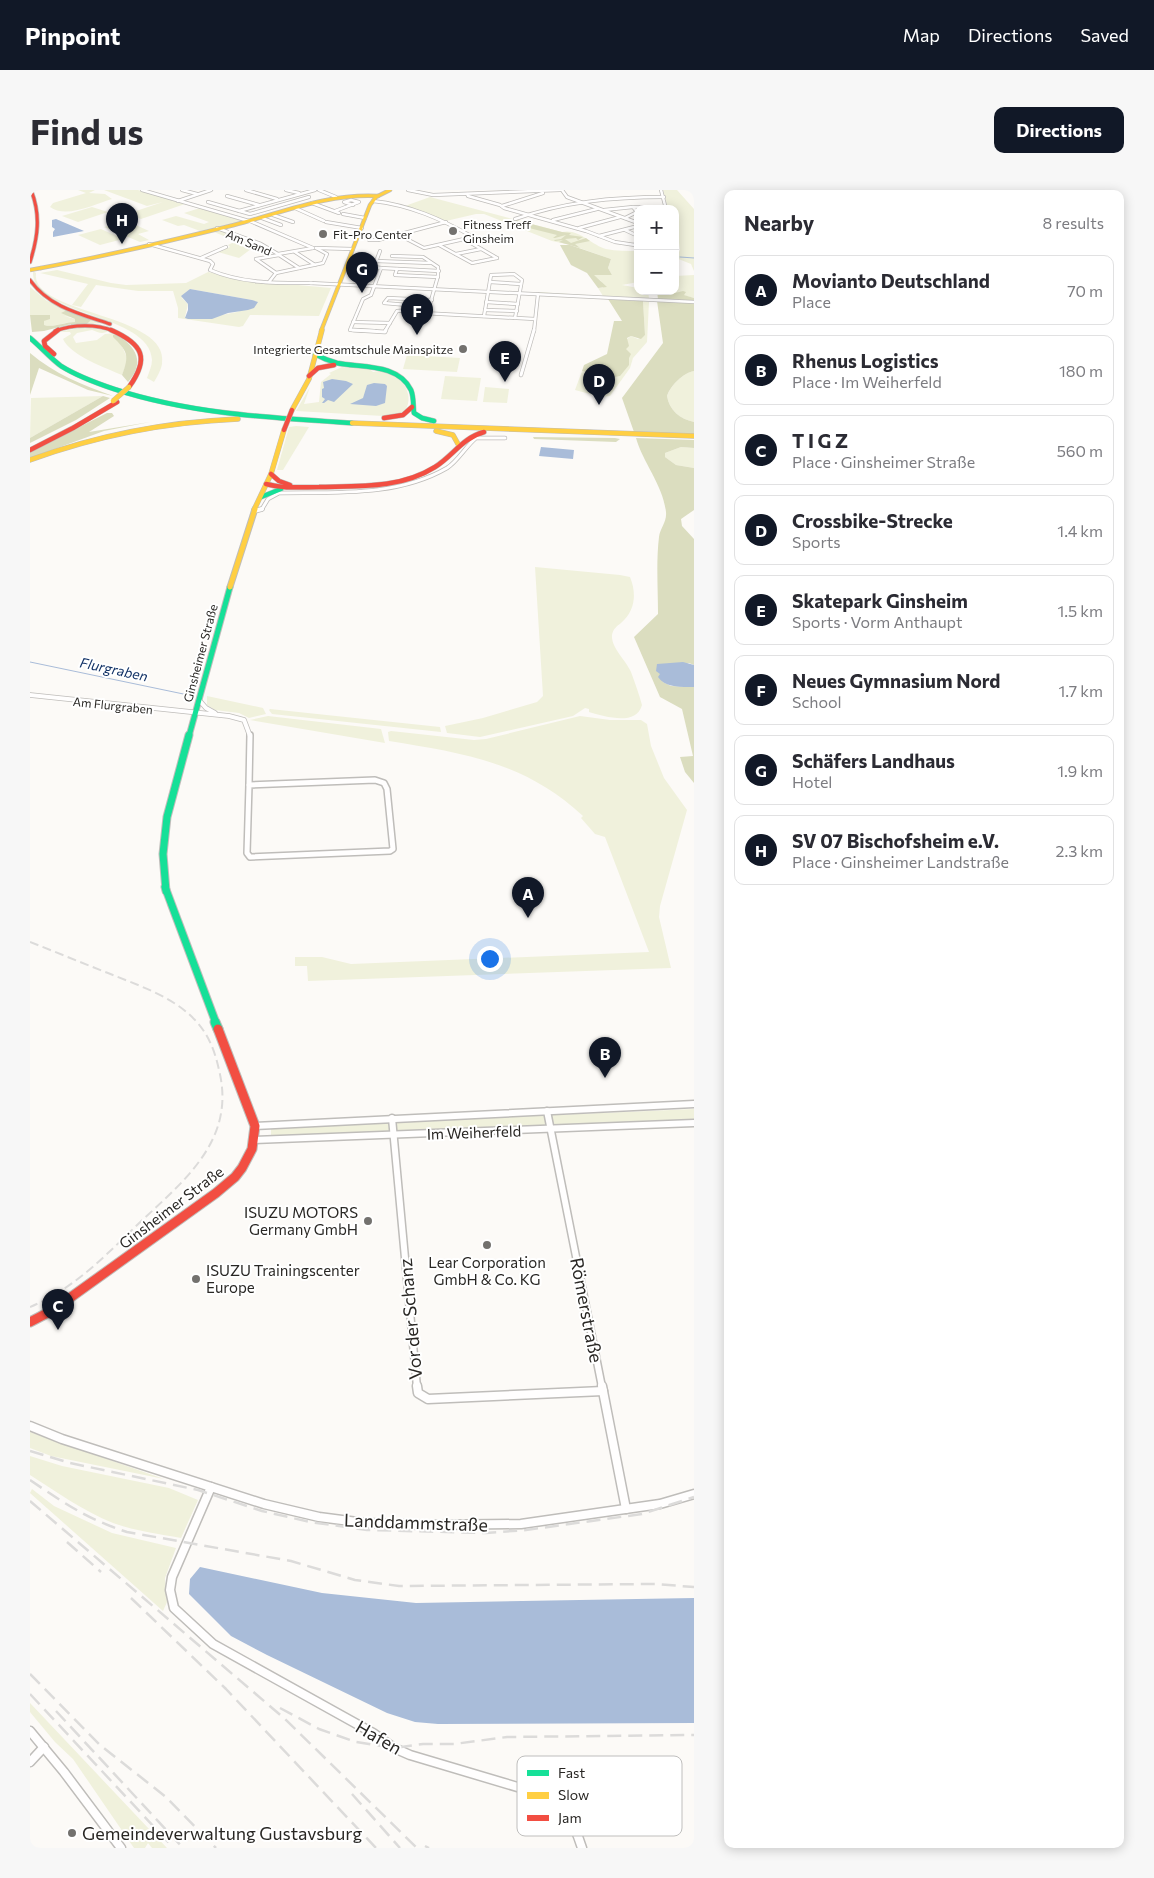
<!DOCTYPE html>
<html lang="en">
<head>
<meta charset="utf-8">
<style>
  body { margin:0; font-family:Commissioner,sans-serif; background:#f7f7f7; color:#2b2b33 }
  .controls { position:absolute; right:15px; top:15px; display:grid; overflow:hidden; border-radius:10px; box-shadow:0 2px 12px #0003 }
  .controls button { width:45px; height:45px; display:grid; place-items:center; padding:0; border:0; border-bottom:1px solid #e1e1e2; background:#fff; color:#2b2b33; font:25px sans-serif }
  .you { position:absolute; left:459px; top:768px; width:18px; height:18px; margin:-12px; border:4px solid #fff; border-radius:50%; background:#1a73e8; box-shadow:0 0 0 8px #1a73e833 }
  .badge { display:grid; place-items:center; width:32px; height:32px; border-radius:50%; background:#111827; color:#fff; font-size:16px; font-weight:700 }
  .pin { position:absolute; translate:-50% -41px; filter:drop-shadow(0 1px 2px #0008) }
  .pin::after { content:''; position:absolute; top:26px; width:18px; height:15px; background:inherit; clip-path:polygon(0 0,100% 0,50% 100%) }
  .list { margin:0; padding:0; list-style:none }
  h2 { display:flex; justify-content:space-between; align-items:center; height:65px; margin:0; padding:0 20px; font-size:21px }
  h2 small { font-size:16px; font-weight:400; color:#7c7c81 }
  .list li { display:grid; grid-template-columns:32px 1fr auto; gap:15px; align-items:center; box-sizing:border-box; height:70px; margin:0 10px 10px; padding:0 10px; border:1px solid #e1e1e2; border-radius:10px }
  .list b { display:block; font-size:19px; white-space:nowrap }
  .list p { margin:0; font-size:16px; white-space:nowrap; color:#7c7c81 }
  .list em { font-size:16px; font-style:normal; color:#7c7c81 }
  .map { position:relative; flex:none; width:664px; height:1658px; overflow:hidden; border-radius:10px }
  header { display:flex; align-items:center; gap:30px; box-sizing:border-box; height:70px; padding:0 25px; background:#111827; color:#fff }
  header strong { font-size:24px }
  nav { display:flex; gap:28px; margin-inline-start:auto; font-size:18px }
  .intro { display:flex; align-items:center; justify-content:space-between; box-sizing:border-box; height:120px; padding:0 30px }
  h1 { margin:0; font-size:35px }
  .button { padding:12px 22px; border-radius:10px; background:#111827; color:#fff; font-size:18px; font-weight:700 }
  main { display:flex; gap:30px; padding:0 30px }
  aside { flex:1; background:#fff; border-radius:10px; box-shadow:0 2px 12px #0003 }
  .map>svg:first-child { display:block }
</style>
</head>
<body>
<header>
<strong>Pinpoint</strong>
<nav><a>Map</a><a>Directions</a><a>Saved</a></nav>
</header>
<div class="intro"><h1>Find us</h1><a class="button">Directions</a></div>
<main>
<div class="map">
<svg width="664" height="1658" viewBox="0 0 664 1658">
  <rect width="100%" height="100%" fill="#fcfaf7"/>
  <!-- green -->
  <g fill="#f0f1dc" fill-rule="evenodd">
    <path d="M 48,0 L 65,0 L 59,3 L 75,4 L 82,9 C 65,14 36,29 20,17 L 23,13 L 56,3 Z"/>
    <path d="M 74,0 L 108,0 L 155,14 L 111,29 L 97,24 L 133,12 L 117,16 Z"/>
    <path d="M 633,0 L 647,0 L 664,19 L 664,81 L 661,74 L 646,68 L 650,60 L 649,53 L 645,53 L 645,19 L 638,19 Z"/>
    <path d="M 400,7 L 532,42 C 548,38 562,55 576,59 C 586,61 598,61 608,61 L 608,92 L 592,95 L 608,98 L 608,101 L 618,101 L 619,108 L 510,103 L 509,102 L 573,106 L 568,98 L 573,98 L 571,91 L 563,85 L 582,85 L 578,78 L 581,69 L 541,55 L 522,51 L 454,24 L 446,24 L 416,31 L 375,16 Z"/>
    <path d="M 62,17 L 78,22 L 48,32 L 32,26 Z"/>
    <path d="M 170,18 L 214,31 L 170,41 L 154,35 L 148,36 L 132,30 L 146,26 L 174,34 L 179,32 L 154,23 Z"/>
    <path d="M 97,31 L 119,41 L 108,44 L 119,50 L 110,52 L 74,37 Z"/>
    <path d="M 71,39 L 93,49 L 70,55 L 48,45 Z"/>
    <path d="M 189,40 L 222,52 L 211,56 L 221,59 L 209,68 L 188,62 L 200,57 L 198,55 L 206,51 L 184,42 Z"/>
    <path d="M 27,80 L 81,93 L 96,95 L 156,93 L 178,82 L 214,90 L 301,98 L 289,126 L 220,125 L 213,136 L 209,137 L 148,128 L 148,118 L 143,101 L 108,101 L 66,95 L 51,117 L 42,115 L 58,94 L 10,83 ZM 160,99 L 222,110 C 218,113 212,121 207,122 C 190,126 173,127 155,127 L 158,114 L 152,108 Z"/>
    <path d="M 3,81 L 6,83 C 0,125 141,123 132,174 C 131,180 127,187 124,192 L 117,188 C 119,182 122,176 122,170 C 121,123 0,126 3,81 Z"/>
    <path d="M 664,85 L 664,108 L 638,101 L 645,101 L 645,86 Z"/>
    <path d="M 0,97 L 17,111 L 75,133 L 57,134 L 60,130 L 34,126 L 45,129 L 45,132 C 34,132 23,138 13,135 L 14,131 L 20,126 L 0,125 Z"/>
    <path d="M 613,111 L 619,112 L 617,152 L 603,168 L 600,178 L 580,206 L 571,207 L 545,200 L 552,181 L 569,186 L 599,171 L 596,159 L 597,149 L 601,146 L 608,149 L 615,145 Z"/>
    <path d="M 54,137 L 78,141 C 72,145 68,142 62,140 L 47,143 L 43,147 L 46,153 L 67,150 L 75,144 L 86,143 L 99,152 L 87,145 L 98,170 L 92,185 C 76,178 41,166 33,149 L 41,144 L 40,142 L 29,142 Z"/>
    <path d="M 377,165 L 430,168 L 427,182 L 373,179 Z"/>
    <path d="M 312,177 L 340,179 L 343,182 C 364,177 388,201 375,221 L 362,226 L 353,226 L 266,221 L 280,197 L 274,214 L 289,212 L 291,192 L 301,184 L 299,183 Z"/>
    <path d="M 664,181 L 664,232 C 650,229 639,220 637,206 C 641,195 653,183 664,181 Z"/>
    <path d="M 415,186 L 451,188 L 447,211 L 411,209 Z"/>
    <path d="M 455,197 L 479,199 L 477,213 L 453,212 Z"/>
    <path d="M 73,206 L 0,248 L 1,208 Z"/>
    <path d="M 266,236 L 279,237 L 253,280 L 247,280 L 259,237 Z"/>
    <path d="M 651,257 L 664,258 L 664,278 L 646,275 L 635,267 L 635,263 Z"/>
    <path d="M 505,377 L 590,385 L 600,387 C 607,404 605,421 591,433 C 587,436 583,439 582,445 C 581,458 596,470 601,482 C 605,493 609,504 612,515 C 606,537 574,526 559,522 L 559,519 L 555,518 L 543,526 L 450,547 L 417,543 L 415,536 L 453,528 L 507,512 L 513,506 Z"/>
    <path d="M 177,506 L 233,518 L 236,524 L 219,528 L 209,523 L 185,520 L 177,515 Z"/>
    <path d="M 240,519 L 410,537 L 411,542 L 242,524 L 239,520 Z"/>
    <path d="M 238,526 L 351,539 L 355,553 L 220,530 Z"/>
    <path d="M 550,526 L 580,530 L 611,530 L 617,534 L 621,556 L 634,588 L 657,620 L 630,716 L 629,727 L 641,778 L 278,791 L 277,776 L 265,776 L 265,767 L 292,767 L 321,774 L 619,762 L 575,647 L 565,644 L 551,628 L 553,626 C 495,572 433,563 359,551 L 358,542 L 361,541 L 444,550 L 456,549 Z"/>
    <path d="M 664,919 L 664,929 L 241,948 L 241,937 Z"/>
    <path d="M 0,1242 L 134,1289 L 21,1266 L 0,1258 Z"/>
    <path d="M 0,1266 L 32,1276 L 139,1298 L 168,1310 L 151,1348 C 129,1344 105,1341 83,1333 C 53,1321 27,1302 0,1285 Z"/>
    <path d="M 2,1299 L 24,1316 L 82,1343 L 146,1358 L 135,1388 L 137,1412 L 133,1421 L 0,1303 Z"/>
    <path d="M 0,1513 L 137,1658 L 122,1658 L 118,1653 L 115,1658 L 104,1658 L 43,1569 L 25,1552 L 0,1522 Z"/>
  </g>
  <!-- forest -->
  <g fill="#dbddbf">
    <path d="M 486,30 L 532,42 L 541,43 L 539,45 L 553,47 L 548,50 L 546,48 L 535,49 L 541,53 L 556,48 L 560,51 L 545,54 L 550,58 L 529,52 L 533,50 L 525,51 L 524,50 L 531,49 L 536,45 L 525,48 L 523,48 L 527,45 L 495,37 L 492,34 L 483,32 Z"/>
    <path d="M 530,55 L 540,55 L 581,69 L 578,78 L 582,85 L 564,85 L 577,97 L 568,98 L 557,83 L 541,75 Z"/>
    <path d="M 627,101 L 645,103 L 653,101 L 656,102 L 654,105 L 664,108 L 664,111 L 628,109 Z"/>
    <path d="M 578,109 L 613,111 L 615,145 L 611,149 L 601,146 L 597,148 L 599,156 L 596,159 L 601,164 L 599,168 L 599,175 L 590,186 L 579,188 L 552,181 L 554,175 L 577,164 L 584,131 L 592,131 Z"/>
    <path d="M 627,111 L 664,113 L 664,181 C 653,183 641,195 637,206 C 639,220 650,229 664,232 L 664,244 L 604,242 L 592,208 L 633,153 Z"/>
    <path d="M 37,120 L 61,130 L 57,134 L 41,136 L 41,134 L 14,141 L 2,142 L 0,125 L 20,125 L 20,129 L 14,131 L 14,135 C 23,138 35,132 45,132 L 45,129 L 31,123 Z"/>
    <path d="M 83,145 L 87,145 C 107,157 115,173 98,192 L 92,185 C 100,165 97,161 83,147 Z"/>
    <path d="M 0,163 C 25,184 52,195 83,206 L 58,200 L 9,178 L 0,205 Z"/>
    <path d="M 73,206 L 80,208 L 46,230 L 0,253 L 0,248 Z"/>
    <path d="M 77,223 L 82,223 L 84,226 L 59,242 L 120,232 L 74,241 L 0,268 L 0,262 Z"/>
    <path d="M 503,247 L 585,248 L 590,249 L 586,252 L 504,249 Z"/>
    <path d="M 606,248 L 664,250 L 664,258 L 651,257 L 635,263 L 635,267 L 646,275 L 664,278 L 664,320 L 651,329 L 652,336 L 664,349 L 664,475 L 659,473 L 630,484 L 633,492 L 641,496 L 664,497 L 664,593 L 655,582 L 650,567 L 663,566 L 652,519 L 630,507 L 604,447 L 628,424 C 628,399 626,372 629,347 C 630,338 637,332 636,322 C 633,295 613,273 606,248 Z"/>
  </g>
  <!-- water -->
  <g fill="#a9bcd9">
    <path d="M 26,29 L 54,41 L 23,47 L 23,42 L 25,39 L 22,37 L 22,30 Z"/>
    <path d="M 160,99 L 222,110 L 228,112 L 224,118 L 218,120 L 198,123 L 182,129 L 158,129 L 155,128 L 158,120 L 158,114 L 151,106 Z"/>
    <path d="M 302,189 L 316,191 L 323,194 L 304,212 L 298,210 L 294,213 L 292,213 L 295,209 L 292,207 L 292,199 L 294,198 L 293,192 Z"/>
    <path d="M 344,193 L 355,194 L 357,196 L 355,213 L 346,216 L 320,214 L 333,208 L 337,195 Z"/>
    <path d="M 511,257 L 544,260 L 543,269 L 509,266 Z"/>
    <path d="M 653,472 L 664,475 L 664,497 C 652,497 635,498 628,487 L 630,484 L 626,481 L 627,474 Z"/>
    <path d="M 170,1377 L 292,1403 L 386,1413 L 664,1408 L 664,1533 L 408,1534 L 385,1532 L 357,1523 L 237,1465 L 201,1446 L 159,1404 L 160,1389 Z"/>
  </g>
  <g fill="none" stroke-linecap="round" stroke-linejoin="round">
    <!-- stream -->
    <g stroke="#a9bcd9" stroke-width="1">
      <path d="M 650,67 L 664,68"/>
      <path d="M 0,472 L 163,506"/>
    </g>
    <defs>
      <g id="street-far5">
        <path d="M 112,0 L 219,31"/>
        <path d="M 152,0 L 167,4"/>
        <path d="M 216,0 L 247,9"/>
        <path d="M 256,0 L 269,3"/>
        <path d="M 289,0 L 306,7"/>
        <path d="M 378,0 L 403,5 L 530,0"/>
        <path d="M 532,0 L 537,7 L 608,33"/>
        <path d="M 631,0 L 636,19"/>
        <path d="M 437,4 L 438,6 L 470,15 L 474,18 L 556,41 L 585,52 L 605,55 L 608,48"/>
        <path d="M 197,6 L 229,15"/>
        <path d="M 148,11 L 181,0"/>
        <path d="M 343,11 C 380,15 411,29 443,47"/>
        <path d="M 178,12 L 220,24 L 279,7"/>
        <path d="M 282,13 L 309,23"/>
        <path d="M 472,16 L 513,3"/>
        <path d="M 265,18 L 294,31"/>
        <path d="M 574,20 L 603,17 L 636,17"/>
        <path d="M 209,21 L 285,0"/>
        <path d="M 305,21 L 329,12 L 321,10 L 314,12 L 323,15"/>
        <path d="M 313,24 L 335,28"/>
        <path d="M 243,25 L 263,32"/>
        <path d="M 232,28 L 251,35"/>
        <path d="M 595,28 L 607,22 L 603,17"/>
        <path d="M 485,29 C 534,12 582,7 634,7"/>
        <path d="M 523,30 L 567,19"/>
        <path d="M 220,31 L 283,58"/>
        <path d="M 296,32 L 332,38"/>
        <path d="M 187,38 L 231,54 L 248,64 L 283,58"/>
        <path d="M 549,38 L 590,27"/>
        <path d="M 595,40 L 608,46"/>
        <path d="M 367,44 L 394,58 L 443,47"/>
        <path d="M 569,46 L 608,36"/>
        <path d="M 434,49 L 467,68"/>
        <path d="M 339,50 L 348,50 L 416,32"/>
        <path d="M 119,54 L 180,71 L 183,74 L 180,80 C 213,94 247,93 282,93"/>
        <path d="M 409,55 L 442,73 L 467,68"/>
        <path d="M 286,58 L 323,59"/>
        <path d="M 265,62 L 285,75"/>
        <path d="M 426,64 L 451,59"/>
        <path d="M 171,68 L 196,57"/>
        <path d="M 226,69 L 249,65 L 269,78"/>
        <path d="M 226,69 L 246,83"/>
        <path d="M 346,71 L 401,73"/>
        <path d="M 351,78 L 409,81"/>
        <path d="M 367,79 L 365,85 L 408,87"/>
        <path d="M 239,92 L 246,83 L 293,73 L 297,64 L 286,58"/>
        <path d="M 460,92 L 491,94"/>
        <path d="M 280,93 L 664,112"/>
        <path d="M 456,112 L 488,114"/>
        <path d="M 389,116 L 354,113 L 358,108 L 402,110"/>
        <path d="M 383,120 L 393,123 L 505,129"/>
        <path d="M 455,120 L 487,121"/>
        <path d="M 454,126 L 461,85 L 484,84 L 492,90 L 485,128"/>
        <path d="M 323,132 L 360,133"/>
        <path d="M 345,141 L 320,140 L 333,109 L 341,105 L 351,78 L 344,77 L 350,61"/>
        <path d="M 355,141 L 367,121 L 382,120 L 400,114 L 408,86 L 408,77 L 393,67 L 362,66"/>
        <path d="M 504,141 L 508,104"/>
      </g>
      <g id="street-far4">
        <path d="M 323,140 L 355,142 L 356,140"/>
        <path d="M 491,185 L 504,140"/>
        <path d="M 228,320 L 232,319 L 238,309 L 249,303 C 305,302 367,307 417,278 C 428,271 436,256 446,248 L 475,248"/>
      </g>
      <g id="street-far3">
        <path d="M 224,321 L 232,319"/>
        <path d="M 0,505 L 199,526 L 214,530 L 220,546"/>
        <path d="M 169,510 L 176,518 L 185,523"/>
      </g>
      <g id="street-far2">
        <path d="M 345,590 L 354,593 L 357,599 L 363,659 L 360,661 L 220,667 L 217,663 L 219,595 Z"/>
        <path d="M 219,595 L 220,545"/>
      </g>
      <g id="street-far1">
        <path d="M 517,921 L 572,1197"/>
        <path d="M 362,928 L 387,1197"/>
        <path d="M 225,936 L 664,914"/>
        <path d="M 224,950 L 664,933"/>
      </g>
      <g id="street">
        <path d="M 387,1196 L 388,1203 L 398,1209 L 573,1201"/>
        <path d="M 572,1196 L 596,1319"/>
        <path d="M 0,1236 L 32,1249 L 234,1314 L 289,1327 L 335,1333 L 396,1335 L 491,1334 L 630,1314 L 664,1304"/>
        <path d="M 181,1297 L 142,1387 L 140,1400 L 144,1418 L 183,1454 L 343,1543 L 364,1558 L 380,1565 L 511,1604 C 537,1619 543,1630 552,1658"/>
        <path d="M 0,1541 L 34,1582 L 91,1658"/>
        <path d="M 0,1572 L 14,1557"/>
      </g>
      <g id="fast-far3">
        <path d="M 0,148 C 11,157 20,168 31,176 C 47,186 66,193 84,199 C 160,224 242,228 322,233"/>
        <path d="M 285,164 C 292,168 299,171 307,173 C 331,178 368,173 381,200 C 384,207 383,216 384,223 L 392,228 L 404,231"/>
        <path d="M 231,307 L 251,299"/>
      </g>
      <path id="fast-far2" d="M 159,546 L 200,397"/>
      <g id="fast-far1">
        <path d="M 135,697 L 186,833"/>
        <path d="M 136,701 L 133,664 L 137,627 L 159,545"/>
      </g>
      <path id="fast" d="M 185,832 L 188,839"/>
      <g id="slow-far2">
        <path d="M 11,78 C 76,66 140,51 204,35 C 251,23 298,3 348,6"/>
        <path d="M 291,141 L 340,15 L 346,7 L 360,0"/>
      </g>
      <g id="slow-far1">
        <path d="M 262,220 L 279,189 L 292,140"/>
        <path d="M 322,233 L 664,246"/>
        <path d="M 406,241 L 423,245 L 428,254"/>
        <path d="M 0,270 C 68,245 136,232 208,229"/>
        <path d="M 224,320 L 241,284 L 254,240"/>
      </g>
      <path id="slow" d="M 200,397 L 225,319"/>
      <g id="jam-far2">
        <path d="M 0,72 C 8,47 11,25 1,0"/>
        <path d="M 0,90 C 19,117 50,124 80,134"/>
        <path d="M 25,141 C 44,134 66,134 84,141"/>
      </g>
      <g id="jam-far1">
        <path d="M 81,140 C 113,154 120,168 99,197"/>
        <path d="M 24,164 L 15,156 L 14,151 L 28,140"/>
        <path d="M 279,186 L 288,178 L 304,175"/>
        <path d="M 354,228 L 373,225 L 382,217"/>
        <path d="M 0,260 L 43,238 L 87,212"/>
        <path d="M 241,284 L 249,291 L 260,295"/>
        <path d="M 236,294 C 254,299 271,297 289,297 C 328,296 370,299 405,277 C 423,266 432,248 454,242"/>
      </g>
      <path id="jam" d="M 0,1132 L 23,1120 L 186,1003 L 205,987 L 212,978 L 222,959 L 225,936 L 188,839"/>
    </defs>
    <!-- street-far5 casing -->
    <use href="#street-far5" stroke="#bfbdba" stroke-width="4"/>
    <!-- street-far4 casing -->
    <use href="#street-far4" stroke="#bfbdba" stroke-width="4.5"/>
    <!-- street-far3 casing -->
    <use href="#street-far3" stroke="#bfbdba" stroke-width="5.5"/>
    <!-- street-far2 casing -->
    <use href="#street-far2" stroke="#bfbdba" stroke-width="8"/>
    <!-- street-far1 casing -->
    <use href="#street-far1" stroke="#bfbdba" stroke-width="9"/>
    <!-- street casing -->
    <use href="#street" stroke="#bfbdba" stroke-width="11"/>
    <!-- fast-far3 casing -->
    <use href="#fast-far3" stroke="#bfbdba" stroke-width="5.5"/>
    <!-- fast-far2 casing -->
    <use href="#fast-far2" stroke="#bfbdba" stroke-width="7"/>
    <!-- fast-far1 casing -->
    <use href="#fast-far1" stroke="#bfbdba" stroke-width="9"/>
    <!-- fast casing -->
    <use href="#fast" stroke="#bfbdba" stroke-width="11"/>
    <!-- slow-far2 casing -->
    <use href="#slow-far2" stroke="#bfbdba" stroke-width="4.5"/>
    <!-- slow-far1 casing -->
    <use href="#slow-far1" stroke="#bfbdba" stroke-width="5.5"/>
    <!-- slow casing -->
    <use href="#slow" stroke="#bfbdba" stroke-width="7"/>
    <!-- jam-far2 casing -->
    <use href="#jam-far2" stroke="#bfbdba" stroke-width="4.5"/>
    <!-- jam-far1 casing -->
    <use href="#jam-far1" stroke="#bfbdba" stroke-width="5.5"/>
    <!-- jam casing -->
    <use href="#jam" stroke="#bfbdba" stroke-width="11"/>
    <!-- street-far5 -->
    <use href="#street-far5" stroke="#fffefe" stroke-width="2.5"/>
    <!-- street-far4 -->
    <use href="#street-far4" stroke="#fffefe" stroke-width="3"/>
    <!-- street-far3 -->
    <use href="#street-far3" stroke="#fffefe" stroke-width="4"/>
    <!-- street-far2 -->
    <use href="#street-far2" stroke="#fffefe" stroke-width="5"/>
    <!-- street-far1 -->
    <use href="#street-far1" stroke="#fffefe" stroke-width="6"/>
    <!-- street -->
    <use href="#street" stroke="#fffefe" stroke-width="8"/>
    <!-- fast-far3 -->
    <use href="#fast-far3" stroke="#16e098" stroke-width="4.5"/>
    <!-- fast-far2 -->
    <use href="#fast-far2" stroke="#16e098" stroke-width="5"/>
    <!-- fast-far1 -->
    <use href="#fast-far1" stroke="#16e098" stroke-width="7"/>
    <!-- fast -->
    <use href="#fast" stroke="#16e098" stroke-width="9"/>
    <!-- slow-far2 -->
    <use href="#slow-far2" stroke="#ffcf43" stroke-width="3"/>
    <!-- slow-far1 -->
    <use href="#slow-far1" stroke="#ffcf43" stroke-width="4.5"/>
    <!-- slow -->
    <use href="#slow" stroke="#ffcf43" stroke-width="5"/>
    <!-- jam-far2 -->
    <use href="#jam-far2" stroke="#f24e42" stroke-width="3"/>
    <!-- jam-far1 -->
    <use href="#jam-far1" stroke="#f24e42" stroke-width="4.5"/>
    <!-- jam -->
    <use href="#jam" stroke="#f24e42" stroke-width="9"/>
    <!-- rail-far1 -->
    <path stroke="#dcdbda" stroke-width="2" stroke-dasharray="9 4.5" stroke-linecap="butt" d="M 0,752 C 26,762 52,773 78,783 C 107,795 142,806 164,829 C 178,843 185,861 189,880 C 207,952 151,993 105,1037 C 72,1069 43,1099 0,1117"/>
    <!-- rail -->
    <g stroke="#dcdbda" stroke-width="2.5" stroke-dasharray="14 7" stroke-linecap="butt">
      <path d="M 0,1261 L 40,1273 L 168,1300 L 232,1321 L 280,1332 L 337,1340 L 456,1343 L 496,1340 L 612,1324 L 664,1307"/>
      <path d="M 0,1290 C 34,1313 57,1329 97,1342 L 261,1371 L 325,1390 L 369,1396 L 625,1394 L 664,1397"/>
      <path d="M 0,1311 L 255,1529 L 387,1658"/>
      <path d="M 37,1352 L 71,1382"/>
      <path d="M 101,1408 L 196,1499 L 346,1658"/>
      <path d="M 0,1484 L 70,1555 L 136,1607 L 186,1658"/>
      <path d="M 0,1504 L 140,1654"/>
      <path d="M 250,1518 L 289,1539 L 326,1552 L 364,1558 L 393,1554 L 424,1554 L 477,1547 L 664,1545"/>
      <path d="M 26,1521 L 153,1658"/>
      <path d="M 322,1604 L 370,1658"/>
      <path d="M 395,1656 L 399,1658"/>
    </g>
    <defs>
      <path id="slow-bridge-far1" d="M 0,80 L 11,78"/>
      <path id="slow-bridge" d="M 83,211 L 99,197"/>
      <path id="jam-bridge" d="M 254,240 L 262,220"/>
    </defs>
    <!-- slow-bridge-far1 casing -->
    <use href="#slow-bridge-far1" stroke="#bfbdba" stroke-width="4.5" stroke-linecap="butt"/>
    <!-- slow-bridge casing -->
    <use href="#slow-bridge" stroke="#bfbdba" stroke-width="5.5" stroke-linecap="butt"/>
    <!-- jam-bridge casing -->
    <use href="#jam-bridge" stroke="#bfbdba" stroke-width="5.5" stroke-linecap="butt"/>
    <!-- slow-bridge-far1 -->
    <use href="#slow-bridge-far1" stroke="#ffcf43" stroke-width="3"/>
    <!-- slow-bridge -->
    <use href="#slow-bridge" stroke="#ffcf43" stroke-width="4.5"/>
    <!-- jam-bridge -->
    <use href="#jam-bridge" stroke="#f24e42" stroke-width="4.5"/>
  </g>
  <!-- markers -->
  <g fill="#73716e" stroke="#fff" stroke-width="2">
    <circle cx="423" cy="41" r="5"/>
    <circle cx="293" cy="44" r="5"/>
    <circle cx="433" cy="159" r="5"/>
    <circle cx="338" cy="1031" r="5"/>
    <circle cx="457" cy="1055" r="5"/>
    <circle cx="166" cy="1089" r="5"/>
    <circle cx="42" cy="1643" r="5"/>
  </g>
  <g text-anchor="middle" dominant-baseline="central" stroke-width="4" stroke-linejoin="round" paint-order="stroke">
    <!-- far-poi labels -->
    <g font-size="12" fill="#292724" stroke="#fff" text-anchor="start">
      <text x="433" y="34">Fitness Treff<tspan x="433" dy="14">Ginsheim</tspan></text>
      <text x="303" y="44">Fit-Pro Center</text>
      <text x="423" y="159" text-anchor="end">Integrierte Gesamtschule Mainspitze</text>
    </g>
    <!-- far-street labels -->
    <g font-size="12" fill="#292724" stroke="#fff">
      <text transform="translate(219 52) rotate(23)">Am Sand</text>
      <text transform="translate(170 463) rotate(-75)">Ginsheimer Straße</text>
      <text transform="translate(83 515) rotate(6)">Am Flurgraben</text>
    </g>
    <!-- far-water labels -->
    <g font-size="14" font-style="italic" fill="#133367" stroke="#fff">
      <text transform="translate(84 479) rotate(12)">Flurgraben</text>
    </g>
    <!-- street labels -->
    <g font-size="15" fill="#292724" stroke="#fff">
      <text transform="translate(444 942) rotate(-2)">Im Weiherfeld</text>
      <text transform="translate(141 1017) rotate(-37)">Ginsheimer Straße</text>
    </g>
    <!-- poi labels -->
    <g font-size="15" fill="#292724" stroke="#fff" text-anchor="end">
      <text x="328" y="1022">ISUZU MOTORS<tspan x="328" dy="17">Germany GmbH</tspan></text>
      <text x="457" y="1072" text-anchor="middle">Lear Corporation<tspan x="457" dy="17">GmbH &amp; Co. KG</tspan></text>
      <text x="176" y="1080" text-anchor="start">ISUZU Trainingscenter<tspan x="176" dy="17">Europe</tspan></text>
    </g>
    <!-- near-street labels -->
    <g font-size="18" fill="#292724" stroke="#fff">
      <text transform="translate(557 1120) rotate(79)">Römerstraße</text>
      <text transform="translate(380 1129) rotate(-95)">Vor der Schanz</text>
      <text transform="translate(386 1332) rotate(2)">Landdammstraße</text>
      <text transform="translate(349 1547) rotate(30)">Hafen</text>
    </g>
    <!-- near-poi labels -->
    <g font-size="18" fill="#292724" stroke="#fff" text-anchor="start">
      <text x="52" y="1643">Gemeindeverwaltung Gustavsburg</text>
    </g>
  </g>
  <!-- legend -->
  <rect x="487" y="1566" width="165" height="80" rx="8" fill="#fff" stroke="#bfbebd" stroke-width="1"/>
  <rect x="497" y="1580" width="22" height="6" fill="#16e098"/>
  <rect x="497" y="1602" width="22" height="7" fill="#ffcf43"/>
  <rect x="497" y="1625" width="22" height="6" fill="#f24e42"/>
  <g font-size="14" fill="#292724">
    <text x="528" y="1588">Fast</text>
    <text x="528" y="1610">Slow</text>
    <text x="528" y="1633">Jam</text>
  </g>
</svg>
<div class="controls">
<button>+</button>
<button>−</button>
</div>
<div class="you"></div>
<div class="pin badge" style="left:498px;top:728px">A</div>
<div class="pin badge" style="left:575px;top:888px">B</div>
<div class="pin badge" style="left:28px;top:1140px">C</div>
<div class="pin badge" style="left:569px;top:215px">D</div>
<div class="pin badge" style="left:475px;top:192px">E</div>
<div class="pin badge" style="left:387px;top:145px">F</div>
<div class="pin badge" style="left:332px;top:103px">G</div>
<div class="pin badge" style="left:92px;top:54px">H</div>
</div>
<aside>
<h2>Nearby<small>8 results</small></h2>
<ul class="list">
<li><span class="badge">A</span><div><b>Movianto Deutschland</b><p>Place</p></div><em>70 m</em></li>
<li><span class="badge">B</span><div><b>Rhenus Logistics</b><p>Place · Im Weiherfeld</p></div><em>180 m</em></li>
<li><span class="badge">C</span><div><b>T I G Z</b><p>Place · Ginsheimer Straße</p></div><em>560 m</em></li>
<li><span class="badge">D</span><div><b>Crossbike-Strecke</b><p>Sports</p></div><em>1.4 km</em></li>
<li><span class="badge">E</span><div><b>Skatepark Ginsheim</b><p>Sports · Vorm Anthaupt</p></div><em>1.5 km</em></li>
<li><span class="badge">F</span><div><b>Neues Gymnasium Nord</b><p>School</p></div><em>1.7 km</em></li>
<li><span class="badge">G</span><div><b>Schäfers Landhaus</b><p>Hotel</p></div><em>1.9 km</em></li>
<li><span class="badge">H</span><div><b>SV 07 Bischofsheim e.V.</b><p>Place · Ginsheimer Landstraße</p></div><em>2.3 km</em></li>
</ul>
</aside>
</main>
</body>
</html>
